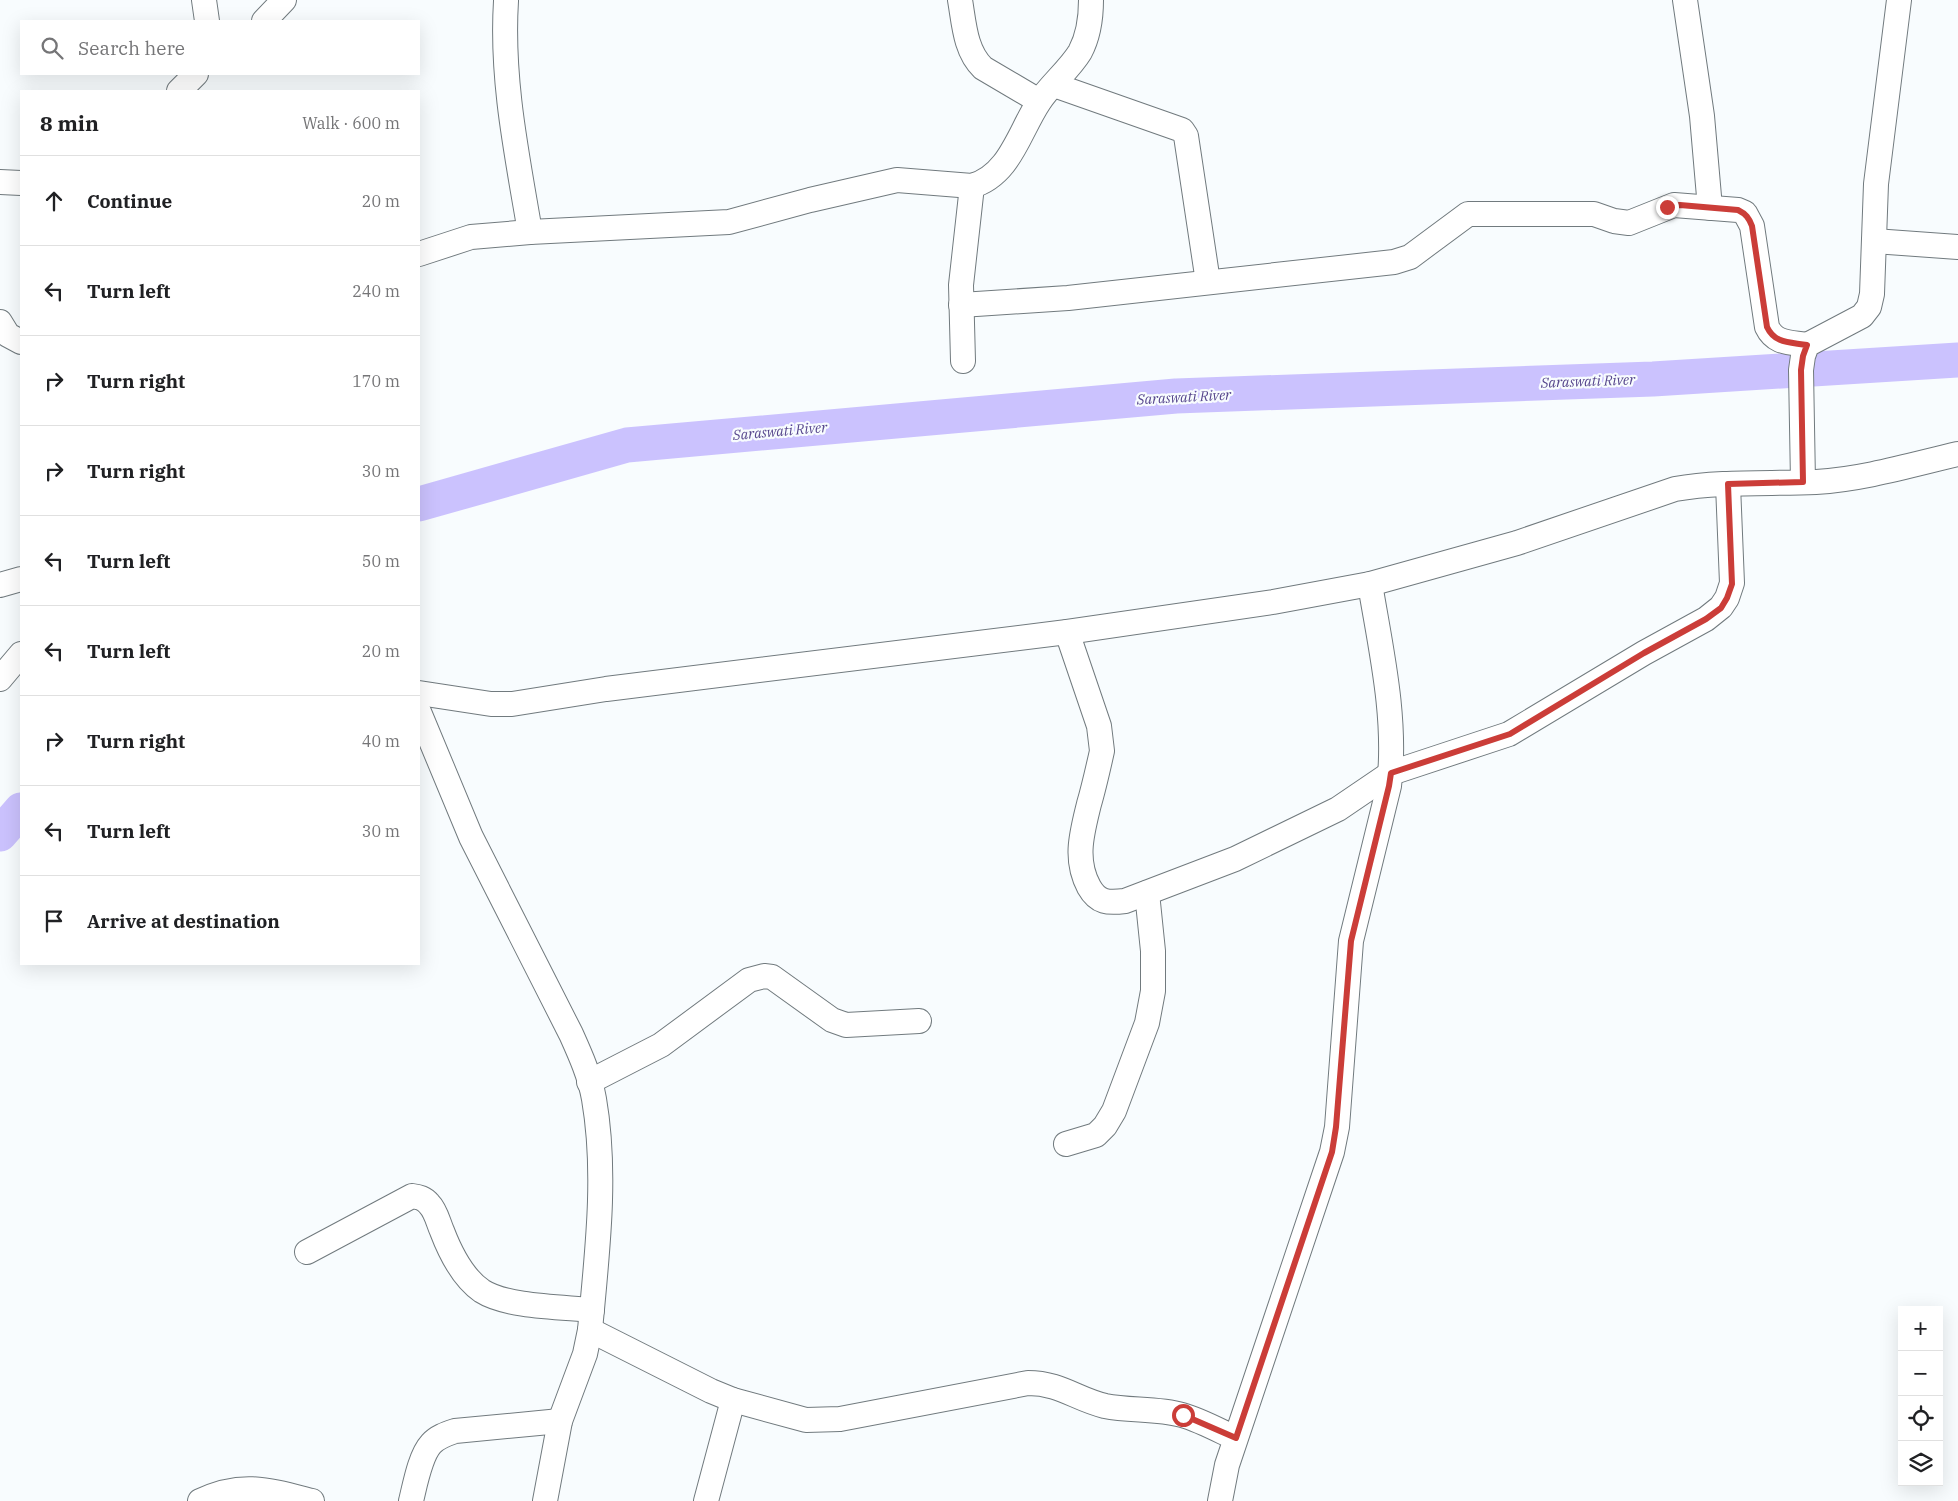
<!DOCTYPE html>
<html lang="en">
<head>
<meta charset="utf-8">
<style>
  body { margin:0; font-family:"IBM Plex Serif",serif; background:#f6f6f6; color:#202124 }
  .controls { position:absolute; right:15px; bottom:15px; display:grid; overflow:hidden; border-radius:0px; box-shadow:0 5px 20px #0002 }
  .controls button { width:45px; height:45px; display:grid; place-items:center; padding:0; border:0; border-bottom:1px solid #e0e0e0; background:#fff; color:#202124; font:25px sans-serif }
  .stop { position:absolute; width:15px; height:15px; margin:-11px; border:4px solid #cb3d38; border-radius:50%; background:#fff }
  .stop.end { background:#cb3d38; border-color:#fff; box-shadow:0 1px 5px #0008 }
  .list { margin:0; padding:0; list-style:none }
  h2 { display:flex; justify-content:space-between; align-items:center; height:65px; margin:0; padding:0 20px; font-size:21px }
  h2 small { font-size:16px; font-weight:400; color:#757577 }
  .list li { display:grid; grid-template-columns:32px 1fr auto; gap:15px; align-items:center; box-sizing:border-box; height:90px; padding:0 20px; border-top:1px solid #e0e0e0 }
  .list b { display:block; font-size:19px; white-space:nowrap }
  .list em { font-size:16px; font-style:normal; color:#757577 }
  .icon { flex:none; width:28px; height:28px; fill:none; stroke:currentColor; stroke-width:2; stroke-linecap:round; stroke-linejoin:round }
  .map { position:relative; flex:none; width:1958px; height:1501px; overflow:hidden }
  .search { position:absolute; background:#fff; box-shadow:0 5px 20px #0002; left:20px; top:20px; width:400px; height:55px; display:flex; align-items:center; gap:12px; box-sizing:border-box; padding:0 18px; border-radius:0px; color:#757577; font-size:19px }
  .panel { position:absolute; background:#fff; box-shadow:0 5px 20px #0002; left:20px; top:90px; width:400px; height:875px; border-radius:0px }
  .map>svg:first-child { display:block }
</style>
</head>
<body>
<div class="map">
<svg width="1958" height="1501" viewBox="0 0 1958 1501">
  <rect width="100%" height="100%" fill="#f8fcfe"/>
  <g fill="none" stroke-linecap="round" stroke-linejoin="round">
    <!-- river -->
    <g stroke="#cbc2fe" stroke-width="35">
      <path d="M 419,504 L 627,445 L 1176,396 L 1653,379 L 1958,360"/>
      <path d="M 0,834 L 21,810"/>
    </g>
    <defs>
      <g id="minor">
        <path d="M 204,0 L 207,21"/>
        <path d="M 960,0 C 964,23 965,51 983,68 L 1039,101"/>
        <path d="M 1685,0 L 1702,116 L 1710,208"/>
        <path d="M 506,1 C 501,79 517,155 530,232"/>
        <path d="M 264,21 L 284,0"/>
        <path d="M 1054,85 L 1182,130 L 1186,136 L 1208,282"/>
        <path d="M 179,91 L 196,74"/>
        <path d="M 0,182 L 21,183"/>
        <path d="M 1874,241 L 1958,247"/>
        <path d="M 419,254 L 471,237 L 530,232 L 729,222 L 810,200 L 897,180 L 972,186 C 1010,175 1019,132 1039,102 C 1050,85 1069,70 1080,52 C 1088,37 1091,17 1091,0"/>
        <path d="M 961,305 L 1068,298 L 1394,262 L 1410,257 L 1468,214 L 1594,214 L 1614,221 L 1629,223 L 1674,205 L 1738,210 L 1745,213 L 1752,226 L 1767,327 C 1775,344 1790,342 1807,345"/>
        <path d="M 0,322 L 8,335 L 21,342"/>
        <path d="M 963,361 L 961,285 L 972,186"/>
        <path d="M 1803,482 L 1801,370 L 1803,356 L 1807,345 L 1862,316 L 1869,307 L 1872,294 L 1876,184 L 1899,0"/>
        <path d="M 0,585 L 21,579"/>
        <path d="M 1067,632 L 1099,726 L 1102,751 C 1098,769 1094,787 1089,804 C 1082,833 1074,859 1089,887 C 1098,903 1108,903 1125,901 L 1235,859 L 1338,809 L 1391,773 L 1509,734 L 1644,653 L 1706,619 L 1721,607 L 1727,598 L 1732,583 L 1728,485"/>
        <path d="M 0,679 L 21,654"/>
        <path d="M 419,693 L 491,704 L 512,704 L 606,689 L 1067,632 L 1273,602 L 1370,584 L 1517,543 L 1675,489 C 1721,481 1769,484 1816,482 C 1864,479 1911,465 1958,454"/>
        <path d="M 419,712 L 471,837 L 571,1034 C 580,1054 590,1076 594,1099 C 607,1174 597,1254 590,1330 L 585,1354 L 560,1421 L 545,1501"/>
        <path d="M 589,1082 L 661,1045 L 749,980 L 764,976 L 772,977 L 832,1020 L 846,1025 L 919,1021"/>
        <path d="M 1066,1144 L 1096,1135 L 1105,1126 L 1114,1111 L 1147,1023 L 1153,991 L 1153,951 L 1147,893"/>
        <path d="M 307,1252 L 412,1196 C 419,1197 424,1198 429,1204 C 436,1211 438,1222 442,1231 C 450,1252 463,1278 482,1291 C 507,1307 561,1307 592,1310"/>
        <path d="M 590,1330 L 711,1391 L 733,1400 L 806,1420 L 840,1419 L 1028,1383 C 1060,1383 1076,1399 1105,1406 C 1130,1411 1157,1408 1182,1415 C 1200,1420 1218,1430 1235,1438"/>
        <path d="M 200,1501 C 242,1481 269,1490 312,1501"/>
        <path d="M 411,1501 C 415,1485 420,1456 431,1444 C 437,1437 446,1434 455,1431 L 560,1421"/>
        <path d="M 706,1501 L 733,1400"/>
        <path d="M 1220,1501 L 1227,1465 L 1332,1152 L 1337,1127 L 1351,941 L 1389,786 C 1397,719 1381,650 1370,584"/>
      </g>
    </defs>
    <!-- minor casing -->
    <use href="#minor" stroke="#717a7e" stroke-width="26"/>
    <!-- minor -->
    <use href="#minor" stroke="#fff" stroke-width="24"/>
  </g>
  <g fill="none" stroke-linecap="round" stroke-linejoin="round">
    <!-- route -->
    <path stroke="#cb3d38" stroke-width="6" d="M 1183,1415 L 1236,1438 L 1332,1152 L 1336,1127 L 1351,941 L 1389,786 L 1391,773 L 1510,734 L 1644,653 L 1706,619 L 1721,608 L 1727,598 L 1732,584 L 1728,484 L 1803,482 L 1801,370 L 1803,356 L 1807,345 C 1790,342 1775,344 1767,327 L 1752,226 C 1749,218 1746,214 1738,210 L 1680,205 L 1667,207"/>
  </g>
  <g text-anchor="middle" dominant-baseline="central" stroke-width="4.5" stroke-linejoin="round" paint-order="stroke">
    <!-- water labels -->
    <g font-size="14" font-style="italic" fill="#55458c" stroke="#f8fcfe">
      <text transform="translate(1588 381) rotate(-2)">Saraswati River</text>
      <text transform="translate(1184 397) rotate(-3)">Saraswati River</text>
      <text transform="translate(780 431) rotate(-5)">Saraswati River</text>
    </g>
  </g>
</svg>
<div class="controls">
<button>+</button>
<button>−</button>
<button><svg class="icon" aria-label="locate" viewBox="0 0 24 24"><circle cx="12" cy="12" r="6"/><path d="M12 2v4M12 18v4M2 12h4M18 12h4"/></svg></button>
<button><svg class="icon" aria-label="layers" viewBox="0 0 24 24"><path d="M12 4l9 5-9 5-9-5zM3 14l9 5 9-5"/></svg></button>
</div>
<div class="stop" style="left:1183px;top:1415px"></div>
<div class="stop end" style="left:1667px;top:207px"></div>
<div class="search"><svg class="icon" aria-label="search" viewBox="0 0 24 24"><circle cx="10" cy="10" r="6"/><path d="M15 15l6 6"/></svg>Search here</div>
<section class="panel">
<h2>8 min<small>Walk · 600 m</small></h2>
<ul class="list">
<li><svg class="icon" aria-label="ahead" viewBox="0 0 24 24"><path d="M12 20V5M6 11l6-6 6 6"/></svg><div><b>Continue</b></div><em>20 m</em></li>
<li><svg class="icon" aria-label="left" viewBox="0 0 24 24"><path d="M17 20v-9H6M10 6l-5 5 5 5"/></svg><div><b>Turn left</b></div><em>240 m</em></li>
<li><svg class="icon" aria-label="right" viewBox="0 0 24 24"><path d="M7 20v-9h11M14 6l5 5-5 5"/></svg><div><b>Turn right</b></div><em>170 m</em></li>
<li><svg class="icon" aria-label="right" viewBox="0 0 24 24"><path d="M7 20v-9h11M14 6l5 5-5 5"/></svg><div><b>Turn right</b></div><em>30 m</em></li>
<li><svg class="icon" aria-label="left" viewBox="0 0 24 24"><path d="M17 20v-9H6M10 6l-5 5 5 5"/></svg><div><b>Turn left</b></div><em>50 m</em></li>
<li><svg class="icon" aria-label="left" viewBox="0 0 24 24"><path d="M17 20v-9H6M10 6l-5 5 5 5"/></svg><div><b>Turn left</b></div><em>20 m</em></li>
<li><svg class="icon" aria-label="right" viewBox="0 0 24 24"><path d="M7 20v-9h11M14 6l5 5-5 5"/></svg><div><b>Turn right</b></div><em>40 m</em></li>
<li><svg class="icon" aria-label="left" viewBox="0 0 24 24"><path d="M17 20v-9H6M10 6l-5 5 5 5"/></svg><div><b>Turn left</b></div><em>30 m</em></li>
<li><svg class="icon" aria-label="arrive" viewBox="0 0 24 24"><path d="M6 21V4h12l-3 4 3 4H6"/></svg><div><b>Arrive at destination</b></div></li>
</ul>
</section>
</div>
</body>
</html>
